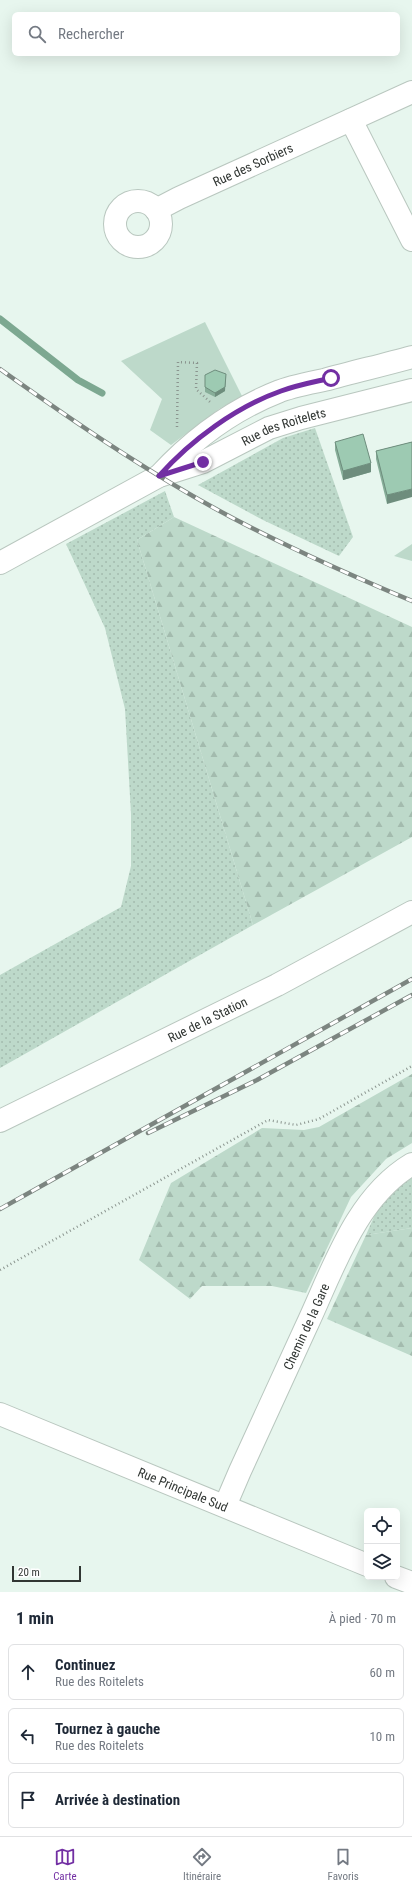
<!DOCTYPE html>
<html lang="fr">
<head>
<meta charset="utf-8">
<style>
  body { margin:0; font-family:"Roboto Condensed",sans-serif; background:#f6f6f7; color:#1f2937 }
  .controls { position:absolute; right:12px; bottom:12px; display:grid; overflow:hidden; border-radius:6px; box-shadow:0 4px 16px #0002 }
  .controls button { width:36px; height:36px; display:grid; place-items:center; padding:0; border:0; border-bottom:1px solid #e0e1e3; background:#fff; color:#1f2937; font:20px sans-serif }
  .scale { position:absolute; left:12px; bottom:10px; width:69px; box-sizing:border-box; padding-left:4px; border:2px solid #313633; border-top:0; font-size:11px; line-height:14px; white-space:nowrap; color:#313633; -webkit-text-stroke:3px #fff; paint-order:stroke }
  .stop { position:absolute; width:12px; height:12px; margin:-9px; border:3px solid #722fa3; border-radius:50%; background:#fff }
  .stop.end { background:#722fa3; border-color:#fff; box-shadow:0 1px 4px #0008 }
  .list { margin:0; padding:0; list-style:none }
  h2 { display:flex; justify-content:space-between; align-items:center; height:52px; margin:0; padding:0 16px; font-size:17px }
  h2 small { font-size:13px; font-weight:400; color:#747a83 }
  .list li { display:grid; grid-template-columns:26px 1fr auto; gap:12px; align-items:center; box-sizing:border-box; height:56px; margin:0 8px 8px; padding:0 8px; border:1px solid #e0e1e3; border-radius:6px }
  .list b { display:block; font-size:15px; white-space:nowrap }
  .list p { margin:0; font-size:13px; white-space:nowrap; color:#747a83 }
  .list em { font-size:13px; font-style:normal; color:#747a83 }
  .icon { flex:none; width:22px; height:22px; fill:none; stroke:currentColor; stroke-width:2; stroke-linecap:round; stroke-linejoin:round }
  .map { position:relative; flex:none; width:412px; height:1592px; overflow:hidden }
  .search { position:absolute; background:#fff; box-shadow:0 4px 16px #0002; left:12px; right:12px; top:12px; height:44px; display:flex; align-items:center; gap:10px; box-sizing:border-box; padding:0 14px; border-radius:6px; color:#747a83; font-size:15px }
  .sheet { height:244px; background:#fff }
  nav { display:flex; justify-content:space-around; align-items:center; box-sizing:border-box; height:56px; border-top:1px solid #e0e1e3; background:#fff; font-size:11px; color:#747a83 }
  nav a { display:grid; justify-items:center; gap:2px }
  nav .on { color:#722fa3 }
  .map>svg:first-child { display:block }
</style>
</head>
<body>
<div class="map">
<svg width="412" height="1592" viewBox="0 0 412 1592">
  <defs>
    <pattern id="grass-dots" width="8" height="8" patternUnits="userSpaceOnUse"><rect width="8" height="8" fill="#bdd9ca"/><path d="M2 2h.1M6 6h.1" fill="none" stroke="#a3bbae" stroke-width="1.8" stroke-linecap="round"/></pattern>
    <pattern id="forest-firs" width="22" height="20" patternUnits="userSpaceOnUse"><rect width="22" height="20" fill="#bdd9ca"/><path d="M5 1l3.5 6h-7zM16 11l3.5 6h-7z" fill="#a3bbae"/></pattern>
  </defs>
  <rect width="100%" height="100%" fill="#e7f6ee"/>
  <!-- grass -->
  <g fill="url(#grass-dots)">
    <path d="M 315,428 L 353,537 L 339,556 L 263,520 L 198,485 L 283,438 Z"/>
    <path d="M 165,491 L 174,517 L 137,540 L 253,925 L 0,1068 L 0,975 L 121,907 L 131,866 L 131,814 L 125,709 L 105,628 L 66,544 Z"/>
    <path d="M 412,1177 L 412,1228 L 366,1235 L 377,1210 L 403,1182 Z"/>
  </g>
  <!-- forest -->
  <g fill="url(#forest-firs)">
    <path d="M 174,517 L 412,627 L 412,837 L 253,925 L 137,540 Z"/>
    <path d="M 412,1074 L 412,1143 L 386,1159 L 351,1197 L 306,1293 L 272,1286 L 202,1286 L 190,1299 L 139,1260 L 171,1183 L 262,1128 L 304,1130 L 319,1127 Z"/>
    <path d="M 412,1228 L 412,1356 L 327,1319 L 366,1235 Z"/>
  </g>
  <!-- park -->
  <g fill="#bdd9ca">
    <path d="M 205,322 L 242,396 L 219,409 L 171,445 L 150,430 L 162,399 L 121,361 Z"/>
    <path d="M 412,544 L 412,561 L 394,556 Z"/>
  </g>
  <g fill="none" stroke-linecap="round" stroke-linejoin="round">
    <!-- stream -->
    <path stroke="#7da891" stroke-width="7" d="M 0,319 L 78,380 L 102,393"/>
    <defs>
      <g id="minor">
        <path d="M 351,120 L 412,240"/>
        <circle cx="138" cy="224" r="23"/>
        <path id="s1" d="M 156,210 L 179,198 L 412,92"/>
        <path d="M 159,476 C 192,440 234,409 280,391 C 294,386 309,383 324,380 C 353,372 383,365 412,357"/>
        <path id="s2" d="M 0,563 L 159,476 L 203,462 L 269,428 L 301,418 L 412,390"/>
        <path id="s3" d="M 0,1121 L 277,985 L 412,912"/>
        <path id="s4" d="M 0,1414 L 367,1565"/>
        <path id="s5" d="M 225,1506 L 240,1471 C 262,1423 284,1375 306,1327 C 333,1270 355,1198 412,1164"/>
        <path d="M 396,1577 L 412,1583"/>
      </g>
    </defs>
    <!-- minor casing -->
    <use href="#minor" stroke="#b9c7bf" stroke-width="24"/>
    <!-- path -->
    <g stroke="#8b958f" stroke-width="2.5" stroke-dasharray="1 3" stroke-linecap="butt">
      <path d="M 177,427 L 178,362 L 197,363 L 196,389 L 210,402"/>
      <path d="M 0,1270 L 268,1120 L 296,1125 L 319,1119 L 412,1066"/>
    </g>
    <!-- minor -->
    <use href="#minor" stroke="#fff" stroke-width="22"/>
    <defs>
      <g id="rail">
        <path d="M 0,369 C 80,426 163,483 250,527 C 303,554 357,578 412,601"/>
        <path d="M 148,1133 L 257,1080 L 412,995"/>
        <path d="M 0,1209 L 412,979"/>
      </g>
    </defs>
    <!-- rail casing -->
    <use href="#rail" stroke="#7c8580" stroke-width="4.5"/>
    <!-- rail -->
    <use href="#rail" stroke="#fff" stroke-width="3" stroke-dasharray="9" stroke-linecap="butt"/>
  </g>
  <!-- wall -->
  <g fill="#87ae99">
    <path d="M 205,375 L 225,391 L 215,397 L 205,392 Z"/>
    <path d="M 335,442 L 371,472 L 343,480 L 335,450 Z"/>
    <path d="M 412,442 L 387,504 L 376,459 L 376,451 Z"/>
  </g>
  <!-- shaded-wall -->
  <g fill="#6e8d7d">
    <path d="M 226,374 L 225,391 L 215,397 L 215,393 Z"/>
    <path d="M 371,463 L 371,472 L 343,480 L 343,471 Z"/>
    <path d="M 412,489 L 412,497 L 387,504 L 387,495 Z"/>
  </g>
  <!-- building -->
  <g fill="#9dcab2" stroke="#6e8d7d">
    <path d="M 215,370 L 226,374 L 225,387 L 215,393 L 205,387 L 205,375 Z"/>
    <path d="M 363,434 L 371,463 L 343,471 L 335,442 Z"/>
    <path d="M 412,442 L 412,489 L 387,495 L 376,451 Z"/>
  </g>
  <g fill="none" stroke-linecap="round" stroke-linejoin="round">
    <!-- route -->
    <path stroke="#722fa3" stroke-width="5" d="M 203,462 L 159,476 C 191,440 236,407 281,391 C 297,385 314,382 331,378"/>
  </g>
  <g text-anchor="middle" dominant-baseline="central" stroke-width="4" stroke-linejoin="round" paint-order="stroke">
    <!-- street labels -->
    <g font-size="13" fill="#313633" stroke="#fff">
      <text stroke="none"><textPath href="#s1" startOffset="107">Rue des Sorbiers</textPath></text>
      <text stroke="none"><textPath href="#s2" startOffset="316">Rue des Roitelets</textPath></text>
      <text stroke="none"><textPath href="#s3" startOffset="231">Rue de la Station</textPath></text>
      <text stroke="none"><textPath href="#s5" startOffset="197">Chemin de la Gare</textPath></text>
      <text stroke="none"><textPath href="#s4" startOffset="198">Rue Principale Sud</textPath></text>
    </g>
  </g>
</svg>
<div class="controls">
<button><svg class="icon" aria-label="locate" viewBox="0 0 24 24"><circle cx="12" cy="12" r="6"/><path d="M12 2v4M12 18v4M2 12h4M18 12h4"/></svg></button>
<button><svg class="icon" aria-label="layers" viewBox="0 0 24 24"><path d="M12 4l9 5-9 5-9-5zM3 14l9 5 9-5"/></svg></button>
</div>
<div class="scale">20 m</div>
<div class="stop" style="left:331px;top:378px"></div>
<div class="stop end" style="left:203px;top:462px"></div>
<div class="search"><svg class="icon" aria-label="search" viewBox="0 0 24 24"><circle cx="10" cy="10" r="6"/><path d="M15 15l6 6"/></svg>Rechercher</div>
</div>
<section class="sheet">
<h2>1 min<small>À pied · 70 m</small></h2>
<ul class="list">
<li><svg class="icon" aria-label="ahead" viewBox="0 0 24 24"><path d="M12 20V5M6 11l6-6 6 6"/></svg><div><b>Continuez</b><p>Rue des Roitelets</p></div><em>60 m</em></li>
<li><svg class="icon" aria-label="left" viewBox="0 0 24 24"><path d="M17 20v-9H6M10 6l-5 5 5 5"/></svg><div><b>Tournez à gauche</b><p>Rue des Roitelets</p></div><em>10 m</em></li>
<li><svg class="icon" aria-label="arrive" viewBox="0 0 24 24"><path d="M6 21V4h12l-3 4 3 4H6"/></svg><div><b>Arrivée à destination</b></div></li>
</ul>
</section>
<nav>
<a class="on"><svg class="icon" aria-label="map" viewBox="0 0 24 24"><path d="M3 6l6-2 6 2 6-2v14l-6 2-6-2-6 2zM9 4v14M15 6v14"/></svg>Carte</a>
<a><svg class="icon" aria-label="directions" viewBox="0 0 24 24"><path d="M12 3l9 9-9 9-9-9zM9 14v-3h6M13 9l2 2-2 2"/></svg>Itinéraire</a>
<a><svg class="icon" aria-label="saved" viewBox="0 0 24 24"><path d="M7 4h10v16l-5-4-5 4z"/></svg>Favoris</a>
</nav>
</body>
</html>
